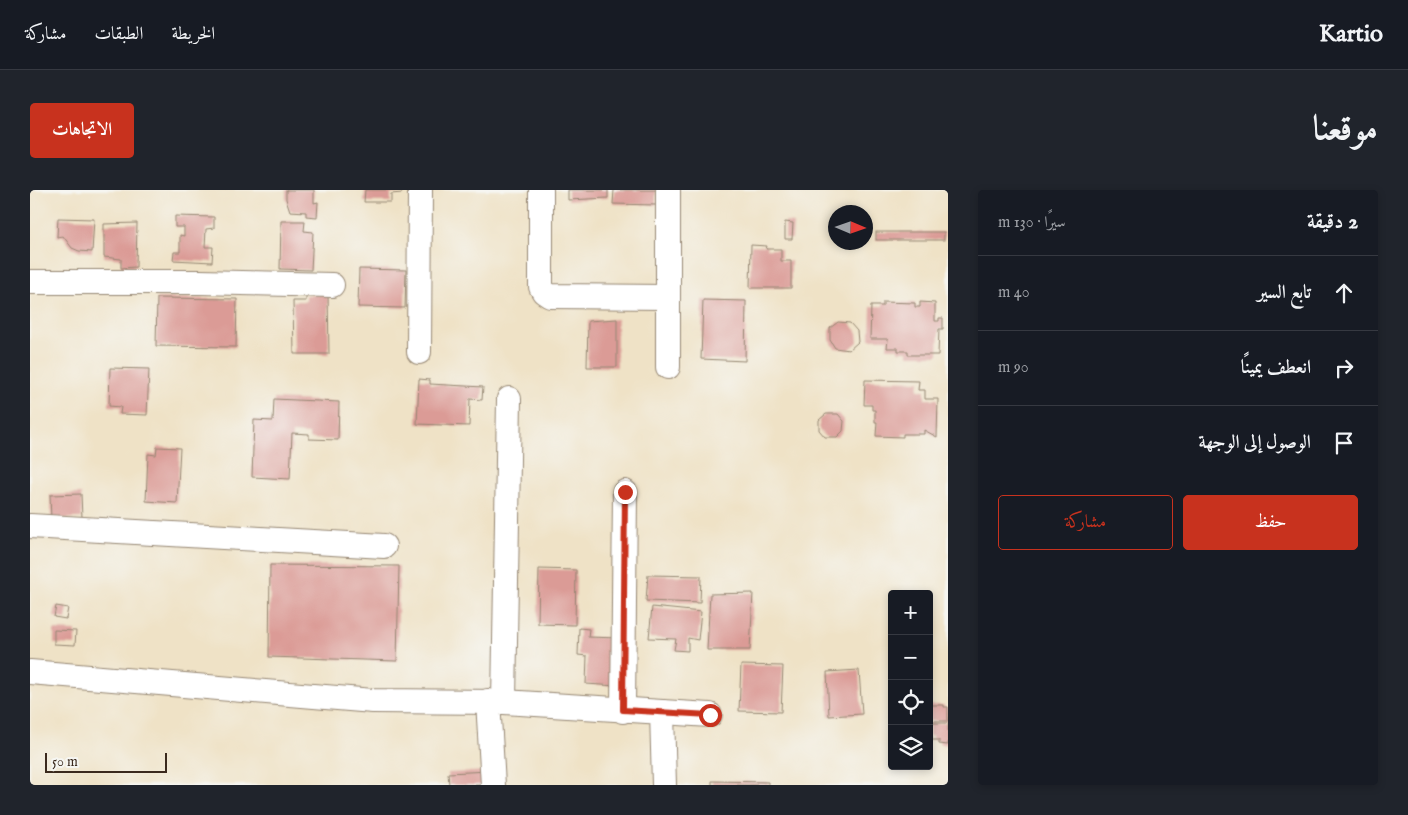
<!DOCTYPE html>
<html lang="ar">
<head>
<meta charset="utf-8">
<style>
  body { margin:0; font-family:"IM FELL English",Amiri,serif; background:#20242c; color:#f1f3f6; direction:rtl }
  .controls { position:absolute; right:15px; bottom:15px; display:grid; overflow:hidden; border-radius:5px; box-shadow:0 2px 8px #0003 }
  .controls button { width:45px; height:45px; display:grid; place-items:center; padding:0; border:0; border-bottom:1px solid #363941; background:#171b24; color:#f1f3f6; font:25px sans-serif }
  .compass { position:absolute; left:798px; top:15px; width:45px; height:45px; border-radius:50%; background:#171b24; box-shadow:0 2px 8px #0003; rotate:92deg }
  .scale { position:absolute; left:15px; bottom:12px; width:122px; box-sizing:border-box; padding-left:5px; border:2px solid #3b2a1e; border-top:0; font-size:14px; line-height:18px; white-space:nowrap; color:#3b2a1e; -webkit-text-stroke:4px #f6f6f2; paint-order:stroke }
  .stop { position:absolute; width:15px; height:15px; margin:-11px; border:4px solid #c8321e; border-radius:50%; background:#fff }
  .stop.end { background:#c8321e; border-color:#fff; box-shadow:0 1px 5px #0008 }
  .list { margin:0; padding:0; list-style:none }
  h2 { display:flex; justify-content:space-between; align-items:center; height:65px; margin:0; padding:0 20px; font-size:21px }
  h2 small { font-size:16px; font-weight:400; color:#9ea1a6 }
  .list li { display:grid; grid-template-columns:32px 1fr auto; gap:15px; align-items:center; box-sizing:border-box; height:75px; padding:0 20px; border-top:1px solid #363941 }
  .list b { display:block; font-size:19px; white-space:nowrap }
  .list em { font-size:16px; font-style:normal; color:#9ea1a6 }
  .actions { display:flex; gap:10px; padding:15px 20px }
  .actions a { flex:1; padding:11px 0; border:1px solid #c8321e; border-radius:5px; text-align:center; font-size:18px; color:#c8321e }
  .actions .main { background:#c8321e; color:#fff }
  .icon { flex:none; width:28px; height:28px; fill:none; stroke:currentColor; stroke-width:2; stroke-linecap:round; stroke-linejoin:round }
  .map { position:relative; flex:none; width:918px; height:595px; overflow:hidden; direction:ltr; border-radius:5px }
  header { display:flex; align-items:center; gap:30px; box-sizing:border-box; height:70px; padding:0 25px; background:#171b24; border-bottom:1px solid #363941 }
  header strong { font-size:24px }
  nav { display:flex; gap:28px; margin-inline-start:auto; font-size:18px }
  .intro { display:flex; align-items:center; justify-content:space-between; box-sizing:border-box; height:120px; padding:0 30px }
  h1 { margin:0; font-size:35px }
  .button { padding:12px 22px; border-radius:5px; background:#c8321e; color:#fff; font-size:18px; font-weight:700 }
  main { display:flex; gap:30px; padding:0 30px }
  aside { flex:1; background:#171b24; border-radius:5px; box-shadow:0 2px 8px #0003 }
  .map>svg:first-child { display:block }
</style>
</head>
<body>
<header>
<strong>Kartio</strong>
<nav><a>الخريطة</a><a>الطبقات</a><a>مشاركة</a></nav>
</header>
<div class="intro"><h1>موقعنا</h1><a class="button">الاتجاهات</a></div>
<main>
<aside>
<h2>2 دقيقة<small>سيرًا · 130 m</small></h2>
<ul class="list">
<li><svg class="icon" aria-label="ahead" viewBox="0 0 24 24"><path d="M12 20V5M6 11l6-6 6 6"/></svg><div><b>تابع السير</b></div><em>40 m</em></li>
<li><svg class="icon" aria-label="right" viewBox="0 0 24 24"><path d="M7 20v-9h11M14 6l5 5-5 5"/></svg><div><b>انعطف يمينًا</b></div><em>90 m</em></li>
<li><svg class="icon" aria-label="arrive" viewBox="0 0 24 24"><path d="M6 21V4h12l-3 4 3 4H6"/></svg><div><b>الوصول إلى الوجهة</b></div></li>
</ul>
<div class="actions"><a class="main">حفظ</a><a>مشاركة</a></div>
</aside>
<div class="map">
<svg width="918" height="595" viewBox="0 0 918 595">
  <rect width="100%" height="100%" fill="#f6f6f2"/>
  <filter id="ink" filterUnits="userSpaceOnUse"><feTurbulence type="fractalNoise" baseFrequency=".02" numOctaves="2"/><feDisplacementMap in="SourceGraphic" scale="10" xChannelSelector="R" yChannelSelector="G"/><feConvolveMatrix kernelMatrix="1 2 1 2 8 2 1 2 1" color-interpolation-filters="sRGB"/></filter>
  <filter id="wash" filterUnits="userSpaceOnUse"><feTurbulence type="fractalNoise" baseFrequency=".0096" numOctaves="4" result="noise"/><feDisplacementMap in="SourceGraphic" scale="20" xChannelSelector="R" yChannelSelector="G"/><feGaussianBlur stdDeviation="1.12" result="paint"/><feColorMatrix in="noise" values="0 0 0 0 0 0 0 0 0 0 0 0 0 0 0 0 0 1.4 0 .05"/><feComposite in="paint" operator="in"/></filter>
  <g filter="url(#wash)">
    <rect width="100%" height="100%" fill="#efe2c6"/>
    <g id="blocks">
      <!-- building -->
      <g fill="#db9b96">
        <path d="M 256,0 L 284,0 L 284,13 L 288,12 L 287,27 L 276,26 L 276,22 L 260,21 L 256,9 Z"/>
        <path d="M 335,0 L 372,0 L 372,3 L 361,4 L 361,12 L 334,12 Z"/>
        <path d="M 538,0 L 578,0 L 578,8 L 538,10 Z"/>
        <path d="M 584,0 L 626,0 L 626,15 L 583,14 Z"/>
        <path d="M 145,26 L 184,27 L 184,38 L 176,39 L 175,57 L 183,57 L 182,72 L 143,70 L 144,62 L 150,62 L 150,45 L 154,46 L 154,37 L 145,37 Z"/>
        <path d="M 28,28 L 64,29 L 62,62 L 49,61 L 42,58 L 33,46 L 27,47 Z"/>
        <path d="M 251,31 L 275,31 L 274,41 L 283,42 L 281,80 L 250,79 Z"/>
        <path d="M 755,32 L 763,33 L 762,49 L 755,49 Z"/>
        <path d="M 107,33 L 106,77 L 91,78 L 91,69 L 74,67 L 74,34 Z"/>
        <rect x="846" y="42" width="68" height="8"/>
        <path d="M 721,55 L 737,56 L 736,59 L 751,59 L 751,71 L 761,71 L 761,98 L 720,98 Z"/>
        <path d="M 329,79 L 376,80 L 375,118 L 328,117 Z"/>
        <path d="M 298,104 L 299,164 L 264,164 L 263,111 L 276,111 L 276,105 Z"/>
        <path d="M 127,108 L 207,109 L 206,157 L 126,156 Z"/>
        <path d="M 673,110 L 716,111 L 715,171 L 671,169 Z"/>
        <path d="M 853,112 L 885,113 L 885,117 L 890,117 L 890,112 L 905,113 L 905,131 L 909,131 L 909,128 L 913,128 L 913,139 L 909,139 L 908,165 L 878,165 L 878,161 L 868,161 L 868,158 L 857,158 L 858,149 L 840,149 L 841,116 L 853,116 Z"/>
        <path d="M 587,129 L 587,177 L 557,177 L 558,131 Z"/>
        <path d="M 808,132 L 820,133 L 827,141 L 828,152 L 819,160 L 805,158 L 800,150 L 800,138 Z"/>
        <path d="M 80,178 L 119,179 L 117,225 L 90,224 L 91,217 L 79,216 Z"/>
        <path d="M 389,189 L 400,190 L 400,194 L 453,197 L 452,210 L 440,209 L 439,236 L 387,234 Z"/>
        <path d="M 835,190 L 889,191 L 888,200 L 895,200 L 895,209 L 908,209 L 907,247 L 894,240 L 894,244 L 873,244 L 873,247 L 846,246 L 847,232 L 845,232 L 845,220 L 842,220 L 842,215 L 834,215 Z"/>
        <path d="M 244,209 L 309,212 L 308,250 L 279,249 L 279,244 L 262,243 L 260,289 L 222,287 L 224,230 L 243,231 Z"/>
        <path d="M 796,224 L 808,224 L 814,231 L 813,241 L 807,247 L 795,247 L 789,240 L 789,230 Z"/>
        <path d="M 127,257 L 150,258 L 147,313 L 116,311 L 118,264 L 126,265 Z"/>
        <path d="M 51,304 L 52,328 L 21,329 L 20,305 Z"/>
        <path d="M 240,375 L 369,376 L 367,471 L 239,467 Z"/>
        <path d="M 509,379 L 546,380 L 545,435 L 508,434 Z"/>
        <path d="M 618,385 L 671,386 L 670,413 L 616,411 Z"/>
        <path d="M 723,403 L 720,460 L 677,460 L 680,404 Z"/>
        <path d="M 26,416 L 38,418 L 36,429 L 24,427 Z"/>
        <path d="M 622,417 L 671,422 L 668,450 L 658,448 L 658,461 L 644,460 L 646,449 L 619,448 Z"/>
        <path d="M 549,438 L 559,439 L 558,447 L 589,448 L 587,496 L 556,494 L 557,466 L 548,465 Z"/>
        <path d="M 24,440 L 46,441 L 45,455 L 24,454 Z"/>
        <path d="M 711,475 L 753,476 L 751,522 L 709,521 Z"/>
        <path d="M 829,480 L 832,524 L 799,526 L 797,482 Z"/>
        <path d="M 899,515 L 914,515 L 914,517 L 918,517 L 918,531 L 899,531 Z"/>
        <path d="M 899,533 L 918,533 L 918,555 L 909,554 L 909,550 L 902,550 L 902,546 L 899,546 Z"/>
        <path d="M 459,581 L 460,595 L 419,595 L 418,583 Z"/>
        <path d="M 682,591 L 738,592 L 738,595 L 682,595 Z"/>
      </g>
    </g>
  </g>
  <g filter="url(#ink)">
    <use href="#blocks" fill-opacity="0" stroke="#958672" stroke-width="1"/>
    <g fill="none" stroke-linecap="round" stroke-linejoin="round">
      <defs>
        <g id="minor">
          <path d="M 511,0 L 511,97 L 514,102 L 520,106 L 638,107"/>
          <path d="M 0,92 L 170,92 L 302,95"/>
          <path d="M 389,162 L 390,0"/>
          <path d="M 638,177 L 638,0"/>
          <path d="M 0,336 L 354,356"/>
          <path d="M 0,482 L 343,511 L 474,512 L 680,525"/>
          <path d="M 458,511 L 463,595"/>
          <path d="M 474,512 L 479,209"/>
          <path d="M 593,521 L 595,302"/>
          <path d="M 632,522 L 634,595"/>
        </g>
      </defs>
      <!-- minor casing -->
      <use href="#minor" stroke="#958672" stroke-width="26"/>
      <!-- minor -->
      <use href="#minor" stroke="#fff" stroke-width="24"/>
    </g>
  </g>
  <g fill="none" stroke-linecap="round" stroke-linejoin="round" filter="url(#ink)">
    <!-- route -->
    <path stroke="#c8321e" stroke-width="6" d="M 595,302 L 593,520 L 680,525"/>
  </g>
</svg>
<div class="controls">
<button>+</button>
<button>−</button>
<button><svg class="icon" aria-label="locate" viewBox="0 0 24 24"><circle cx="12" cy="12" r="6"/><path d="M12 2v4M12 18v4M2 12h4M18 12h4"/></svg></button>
<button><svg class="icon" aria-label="layers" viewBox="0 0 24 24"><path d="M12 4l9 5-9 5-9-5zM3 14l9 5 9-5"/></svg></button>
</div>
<svg class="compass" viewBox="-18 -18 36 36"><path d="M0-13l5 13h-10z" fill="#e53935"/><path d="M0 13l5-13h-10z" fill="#9ea1a6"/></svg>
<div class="scale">50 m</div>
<div class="stop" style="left:680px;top:525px"></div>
<div class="stop end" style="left:595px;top:302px"></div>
</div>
</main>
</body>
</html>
